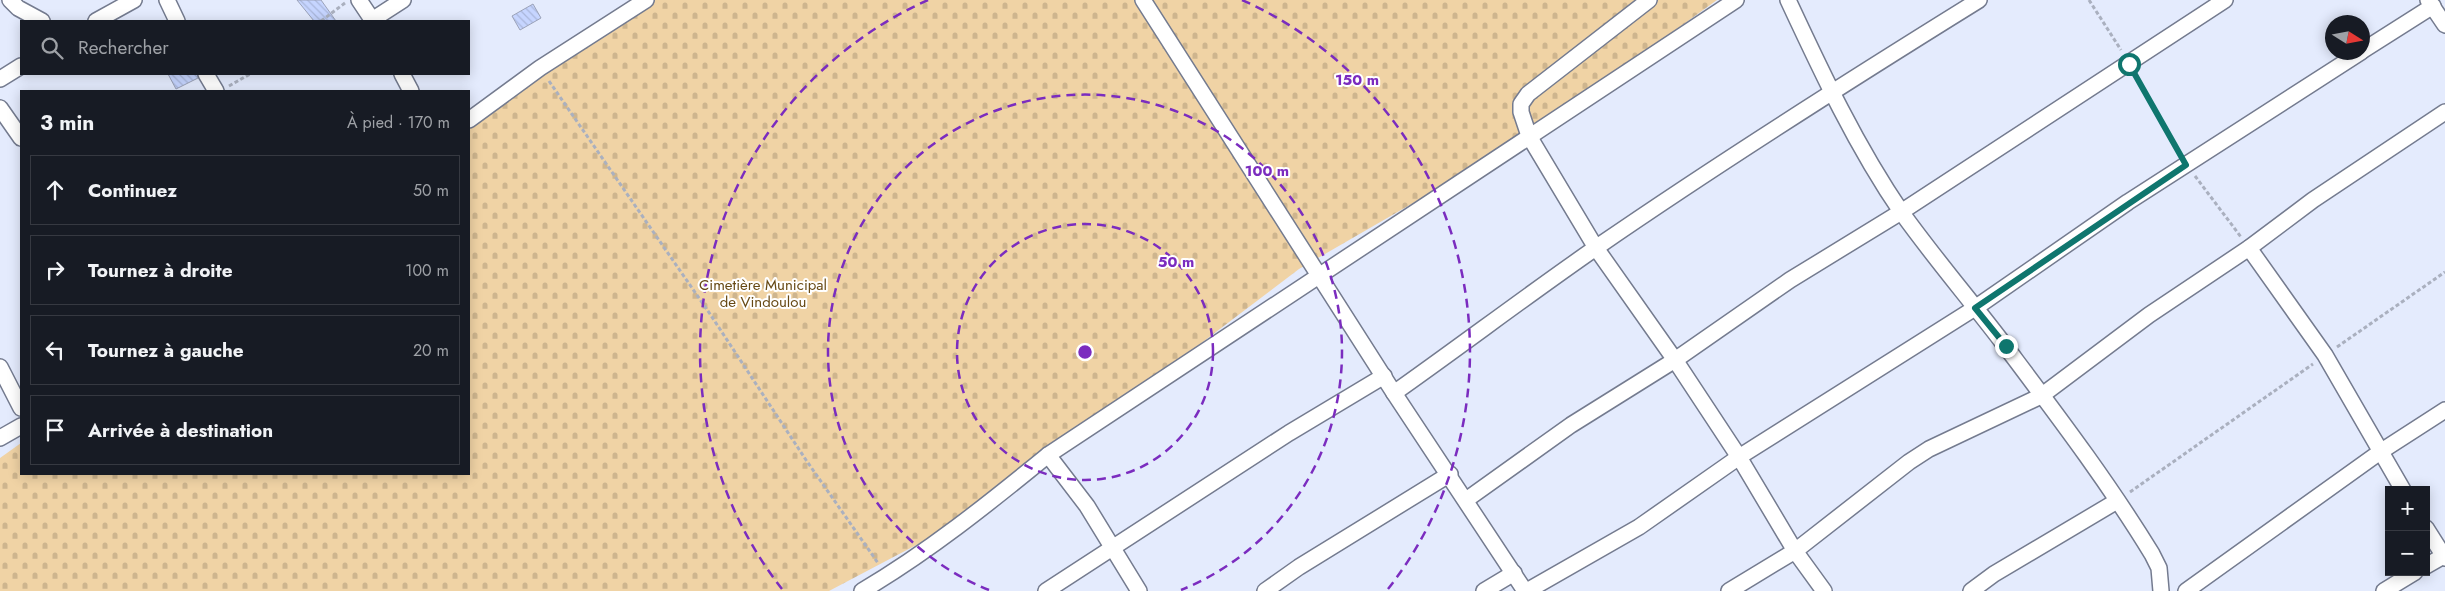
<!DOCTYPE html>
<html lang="fr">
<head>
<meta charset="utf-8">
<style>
  body { margin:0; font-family:Jost,sans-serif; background:#242831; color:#f1f3f6 }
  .controls { position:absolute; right:15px; bottom:15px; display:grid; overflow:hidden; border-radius:0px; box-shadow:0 2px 12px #0003 }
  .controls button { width:45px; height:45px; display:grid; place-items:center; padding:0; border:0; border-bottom:1px solid #363941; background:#171b24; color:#f1f3f6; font:25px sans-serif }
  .compass { position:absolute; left:2325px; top:15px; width:45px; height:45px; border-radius:50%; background:#171b24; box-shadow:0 2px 12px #0003; rotate:101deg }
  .stop { position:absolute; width:15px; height:15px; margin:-11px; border:4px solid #0f766e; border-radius:50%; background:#fff }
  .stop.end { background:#0f766e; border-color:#fff; box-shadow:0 1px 5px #0008 }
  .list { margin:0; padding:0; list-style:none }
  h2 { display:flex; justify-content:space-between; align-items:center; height:65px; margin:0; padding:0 20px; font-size:21px }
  h2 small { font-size:16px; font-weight:400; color:#9ea1a6 }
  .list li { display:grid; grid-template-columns:32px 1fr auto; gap:15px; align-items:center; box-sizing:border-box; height:70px; margin:0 10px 10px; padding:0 10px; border:1px solid #363941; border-radius:0px }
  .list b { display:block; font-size:19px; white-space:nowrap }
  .list em { font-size:16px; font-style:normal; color:#9ea1a6 }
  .icon { flex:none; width:28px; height:28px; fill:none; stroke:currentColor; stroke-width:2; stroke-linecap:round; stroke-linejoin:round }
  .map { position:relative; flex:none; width:2445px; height:591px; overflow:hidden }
  .search { position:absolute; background:#171b24; box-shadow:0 2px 12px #0003; left:20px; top:20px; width:450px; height:55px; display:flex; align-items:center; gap:12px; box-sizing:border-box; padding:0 18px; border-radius:0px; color:#9ea1a6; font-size:19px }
  .panel { position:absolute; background:#171b24; box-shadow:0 2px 12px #0003; left:20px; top:90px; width:450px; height:385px; border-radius:0px }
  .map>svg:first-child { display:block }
</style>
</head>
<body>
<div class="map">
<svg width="2445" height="591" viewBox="0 0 2445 591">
  <defs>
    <pattern id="cemetery-stones" width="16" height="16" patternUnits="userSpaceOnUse" patternTransform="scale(1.25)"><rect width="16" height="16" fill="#f0d3a5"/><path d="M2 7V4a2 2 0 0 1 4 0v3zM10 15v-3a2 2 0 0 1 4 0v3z" fill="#ceb58e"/></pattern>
    <pattern id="building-back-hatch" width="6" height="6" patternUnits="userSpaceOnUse" patternTransform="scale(1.25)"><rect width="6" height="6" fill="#c6d5ff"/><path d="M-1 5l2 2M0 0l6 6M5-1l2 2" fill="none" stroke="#aab7db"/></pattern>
  </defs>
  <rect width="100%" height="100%" fill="#e4ebfd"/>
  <!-- cemetery -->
  <path fill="url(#cemetery-stones)" d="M 644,0 L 1717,0 L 1529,136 L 1299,269 L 977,513 L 829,591 L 0,591 L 0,458 L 21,443 L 21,474 L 469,474 L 469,120 Z"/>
  <!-- building -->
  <g fill="url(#building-back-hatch)" stroke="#9ba2b8">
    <path d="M 297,0 L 321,0 L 336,21 L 314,21 Z"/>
    <path d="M 533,4 L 541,18 L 520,30 L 512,16 Z"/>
    <path d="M 168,74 L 197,74 L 198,78 L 176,89 Z"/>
  </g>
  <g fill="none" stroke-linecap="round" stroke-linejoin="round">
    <defs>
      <g id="street">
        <path d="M 10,0 L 18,8 L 42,21"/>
        <path d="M 167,0 L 177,21"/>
        <path d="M 359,0 L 373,21"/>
        <path d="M 1143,0 L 1394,393 L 1525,591"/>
        <path d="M 1649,0 L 1528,94 L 1521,104 L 1521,112 L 1529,136 L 1596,248 L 1675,360 L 1739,457 L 1795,551 L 1824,591"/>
        <path d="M 1788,0 C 1822,73 1856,146 1902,213 C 1935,259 1972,302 2006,347 C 2057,415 2108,482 2152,554 L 2159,568 L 2161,591"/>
        <path d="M 2428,0 L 2445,25"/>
        <path d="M 372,20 L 403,0"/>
        <path d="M 96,21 L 134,0"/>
        <path d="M 2362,51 L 2433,6"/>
        <path d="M 206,74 L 216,91"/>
        <path d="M 402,74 L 411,91"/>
        <path d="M 0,79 L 21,66"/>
        <path d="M 0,108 L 21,138"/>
        <path d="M 469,120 L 540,68 L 646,0"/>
        <path d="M 2249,248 L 2325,355 L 2403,490"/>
        <path d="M 0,367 L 21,408"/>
        <path d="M 1394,393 C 1462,345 1529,294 1597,247 C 1722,161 1850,80 1979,0"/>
        <path d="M 0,438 L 21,426"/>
        <path d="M 1048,455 L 1087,506 L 1139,591"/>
        <path d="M 1466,500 L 1571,425 L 1675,360 L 1790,280 L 1901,212 L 2225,0"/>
        <path d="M 2426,528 L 2445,558"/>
        <path d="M 2426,566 L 2445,555"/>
        <path d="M 862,591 C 928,552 988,504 1048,455 L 1736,0"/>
        <path d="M 1046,591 L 1289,433 L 1384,376"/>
        <path d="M 1265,591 L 1299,567 L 1450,474"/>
        <path d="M 1484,591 L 1514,573"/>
        <path d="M 1527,591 L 1639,527 L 1739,457 L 1975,308 L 2128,202 L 2361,52"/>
        <path d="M 1729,591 L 1795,551 L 1909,462 L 1929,449 L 2041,396 L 2149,315 L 2249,248 L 2313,200 L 2445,112"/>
        <path d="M 1971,591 L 1994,574 L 2117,501"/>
        <path d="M 2186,591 L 2380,452 L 2445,410"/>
        <path d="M 2384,591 L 2415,572"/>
      </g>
    </defs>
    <!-- street casing -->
    <use href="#street" stroke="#747b8f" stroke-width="18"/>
    <!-- path -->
    <g stroke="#aab0bf" stroke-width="3" stroke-dasharray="4 2.5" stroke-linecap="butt">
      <path d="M 2089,0 L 2121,50"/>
      <path d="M 321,21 L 345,3"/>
      <path d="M 2135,75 L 2179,153"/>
      <path d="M 549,81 L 710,314 L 806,460 L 878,563"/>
      <path d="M 229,86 L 250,74"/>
      <path d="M 2195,176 L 2241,237"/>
      <path d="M 2337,347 L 2445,272"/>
      <path d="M 2130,492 L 2313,364"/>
    </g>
    <!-- street -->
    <use href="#street" stroke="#fff" stroke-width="15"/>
  </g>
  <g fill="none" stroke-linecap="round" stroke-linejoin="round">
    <!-- route -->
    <path stroke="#0f766e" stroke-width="6" d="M 2006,346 L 1975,308 L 2186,165 L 2129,64"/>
  </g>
  <!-- distance rings -->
  <g fill="none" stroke="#7b2cbf" stroke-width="2.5" stroke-dasharray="9 6">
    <circle cx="1085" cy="352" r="128"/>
    <path d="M989 590A257 257 0 1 1 1181 590"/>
    <path d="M782 589A385 385 0 0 1 928 0M1242 0A385 385 0 0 1 1388 589"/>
  </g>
  <g text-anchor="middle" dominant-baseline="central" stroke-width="4" stroke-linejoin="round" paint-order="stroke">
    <!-- park labels -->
    <g font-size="15" fill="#674914" stroke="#fff">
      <text x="763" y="285">Cimetière Municipal<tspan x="763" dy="17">de Vindoulou</tspan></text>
    </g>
  </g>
  <circle cx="1085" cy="352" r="8" fill="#7b2cbf" stroke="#fff" stroke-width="2.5"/>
  <g font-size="15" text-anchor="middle" font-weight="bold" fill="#7b2cbf" stroke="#fff" stroke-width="4" stroke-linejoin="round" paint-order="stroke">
    <text x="1357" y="85">150 m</text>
    <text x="1267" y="176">100 m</text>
    <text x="1176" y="267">50 m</text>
  </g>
</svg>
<div class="controls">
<button>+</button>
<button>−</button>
</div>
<svg class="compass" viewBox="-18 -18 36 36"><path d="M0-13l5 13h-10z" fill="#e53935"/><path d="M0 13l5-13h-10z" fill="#9ea1a6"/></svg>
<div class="stop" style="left:2129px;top:64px"></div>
<div class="stop end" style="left:2006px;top:346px"></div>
<div class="search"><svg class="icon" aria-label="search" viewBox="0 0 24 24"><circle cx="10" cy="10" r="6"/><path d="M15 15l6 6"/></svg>Rechercher</div>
<section class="panel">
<h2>3 min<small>À pied · 170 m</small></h2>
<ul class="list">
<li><svg class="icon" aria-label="ahead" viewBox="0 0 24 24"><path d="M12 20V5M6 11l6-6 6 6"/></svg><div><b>Continuez</b></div><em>50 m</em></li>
<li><svg class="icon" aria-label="right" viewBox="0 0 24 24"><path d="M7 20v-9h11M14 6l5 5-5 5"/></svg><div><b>Tournez à droite</b></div><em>100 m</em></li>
<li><svg class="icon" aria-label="left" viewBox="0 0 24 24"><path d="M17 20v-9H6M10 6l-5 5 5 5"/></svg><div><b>Tournez à gauche</b></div><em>20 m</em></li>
<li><svg class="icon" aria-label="arrive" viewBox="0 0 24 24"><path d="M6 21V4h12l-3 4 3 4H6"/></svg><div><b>Arrivée à destination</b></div></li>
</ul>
</section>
</div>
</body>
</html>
